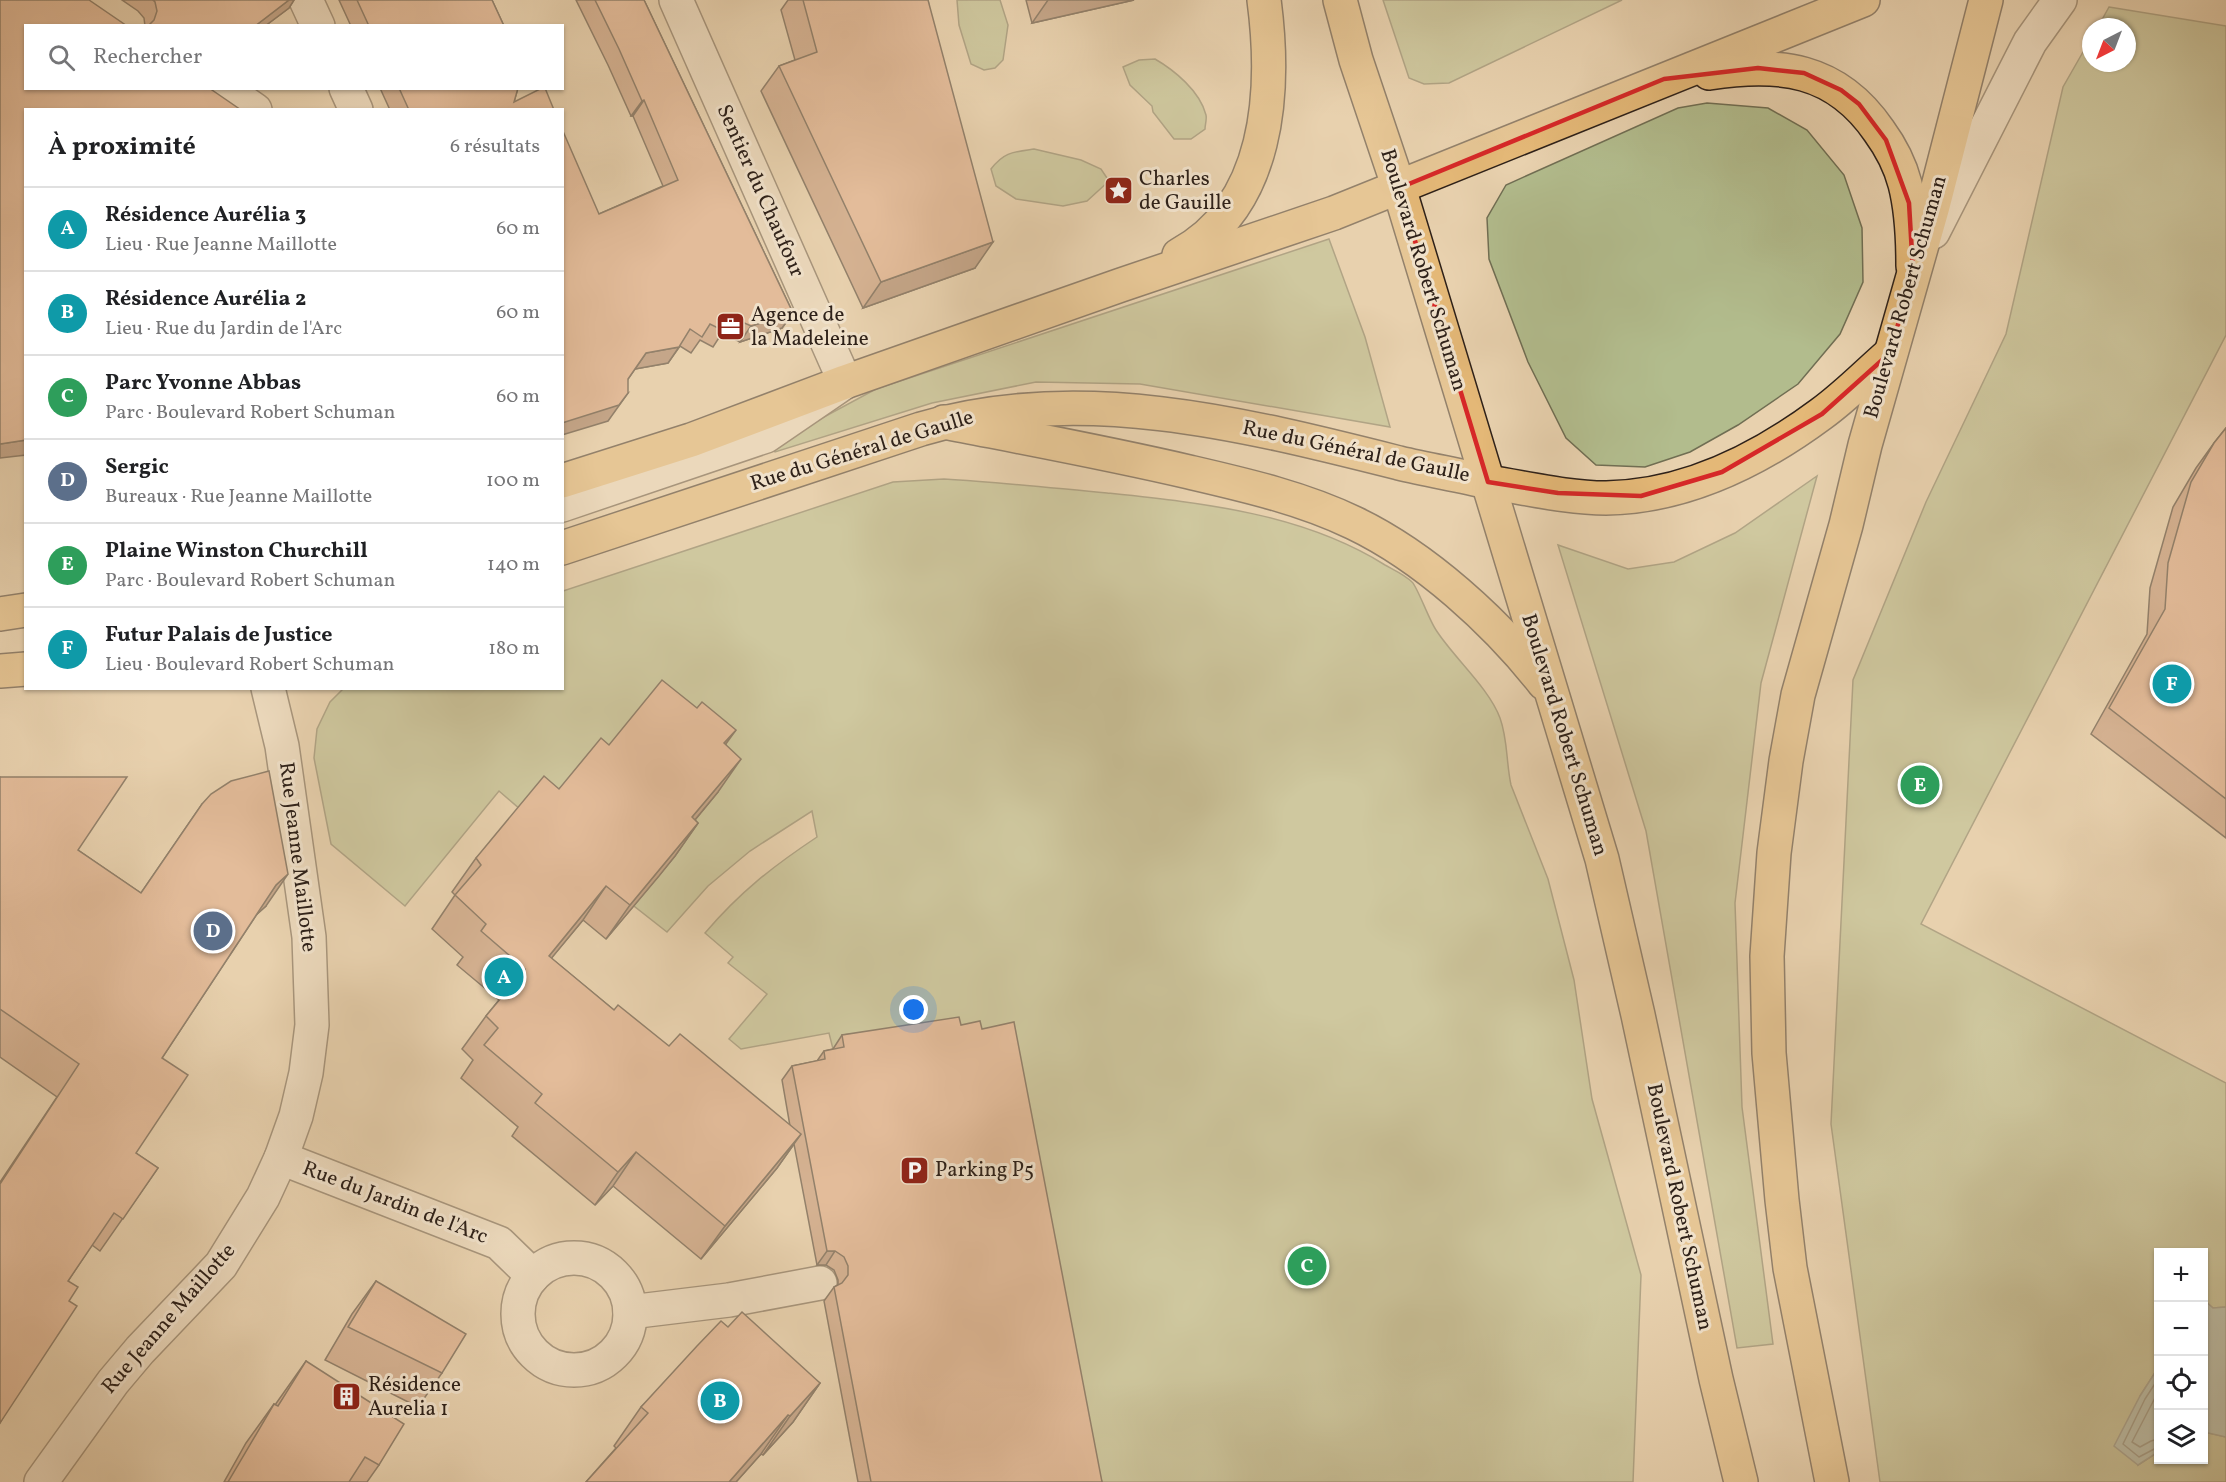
<!DOCTYPE html>
<html lang="fr">
<head>
<meta charset="utf-8">
<style>
  body { margin:0; font-family:Vollkorn,serif; background:#f6f6f6; color:#202124 }
  .controls { position:absolute; right:18px; bottom:18px; display:grid; overflow:hidden; border-radius:0px; box-shadow:0 2px 4px #0004 }
  .controls button { width:54px; height:54px; display:grid; place-items:center; padding:0; border:0; border-bottom:2px solid #e0e0e0; background:#fff; color:#202124; font:30px sans-serif }
  .compass { position:absolute; left:2082px; top:18px; width:54px; height:54px; border-radius:50%; background:#fff; box-shadow:0 2px 4px #0004; rotate:222deg }
  .you { position:absolute; left:914px; top:1010px; width:21px; height:21px; margin:-15px; border:4px solid #fff; border-radius:50%; background:#1a73e8; box-shadow:0 0 0 9px #1a73e833 }
  .badge { display:grid; place-items:center; width:39px; height:39px; border-radius:50%; background:#8f2418; color:#fff; font-size:20px; font-weight:700 }
  .pin { position:absolute; translate:-50% -50%; border:3px solid #fff; box-shadow:0 2px 6px #0006 }
  .list { margin:0; padding:0; list-style:none }
  h2 { display:flex; justify-content:space-between; align-items:center; height:78px; margin:0; padding:0 24px; font-size:26px }
  h2 small { font-size:20px; font-weight:400; color:#757577 }
  .list li { display:grid; grid-template-columns:39px 1fr auto; gap:18px; align-items:center; box-sizing:border-box; height:84px; padding:0 24px; border-top:2px solid #e0e0e0 }
  .list b { display:block; font-size:22px; white-space:nowrap }
  .list p { margin:0; font-size:20px; white-space:nowrap; color:#757577 }
  .list em { font-size:20px; font-style:normal; color:#757577 }
  .icon { flex:none; width:33px; height:33px; fill:none; stroke:currentColor; stroke-width:2; stroke-linecap:round; stroke-linejoin:round }
  .map { position:relative; flex:none; width:2226px; height:1482px; overflow:hidden }
  .search { position:absolute; background:#fff; box-shadow:0 2px 4px #0004; left:24px; top:24px; width:540px; height:66px; display:flex; align-items:center; gap:15px; box-sizing:border-box; padding:0 21px; border-radius:0px; color:#757577; font-size:22px }
  .panel { position:absolute; background:#fff; box-shadow:0 2px 4px #0004; left:24px; top:108px; width:540px; height:582px; border-radius:0px }
  .map>svg:first-child { display:block }
</style>
</head>
<body>
<div class="map">
<svg width="2226" height="1482" viewBox="0 0 2226 1482">
  <rect width="100%" height="100%" fill="#e8d1ae"/>
  <filter id="stains"><feTurbulence type="fractalNoise" baseFrequency=".00333" numOctaves="4"/><feColorMatrix values="0 0 0 0 .2 0 0 0 0 .09 0 0 0 0 .02 0 0 0 .5 -.17"/></filter>
  <radialGradient id="worn" r=".72"><stop offset=".6" stop-color="#630" stop-opacity="0"/><stop offset="1" stop-color="#630" stop-opacity=".3"/></radialGradient>
  <!-- green -->
  <g fill="#b2bc8d" stroke="#706e53" stroke-width="1.5">
    <path d="M 957,0 L 1000,0 L 1008,25 L 1003,60 L 995,68 L 984,70 L 971,64 L 959,25 Z"/>
    <path d="M 1383,0 L 1622,0 L 1449,83 L 1424,84 L 1409,78 Z"/>
    <path d="M 2109,7 L 2226,26 L 2226,335 L 1921,924 L 2226,1083 L 2226,1307 L 2213,1308 L 2204,1300 L 2204,1252 L 2158,1252 L 2158,1368 L 2140,1396 L 2138,1465 L 2158,1452 L 2158,1460 L 2204,1460 L 2204,1432 L 2226,1437 L 2226,1482 L 1880,1482 L 1831,1124 L 1853,680 L 1926,502 L 2006,334 L 2063,87 L 2091,38 L 2091,63 L 2127,63 L 2127,27 L 2098,27 Z"/>
    <path d="M 1155,59 C 1174,70 1200,91 1206,115 C 1207,119 1205,125 1205,129 L 1191,139 L 1174,139 L 1153,112 L 1152,106 L 1130,85 L 1123,67 L 1139,60 Z"/>
    <path d="M 1707,103 L 1768,108 L 1807,130 L 1844,175 L 1862,228 L 1863,282 L 1840,334 L 1798,384 L 1738,425 L 1690,452 L 1645,467 L 1596,465 L 1566,438 L 1528,362 L 1489,259 L 1487,218 L 1506,185 L 1678,108 Z"/>
    <path d="M 1034,149 L 1081,160 L 1101,169 L 1109,181 L 1087,201 L 1063,206 L 1016,199 L 996,186 L 991,169 C 1004,152 1013,152 1034,149 Z"/>
    <path d="M 1329,239 L 1365,337 L 1390,427 L 1140,384 L 1036,382 L 932,403 L 775,452 L 770,446 L 876,389 Z"/>
    <path d="M 1817,476 L 1761,683 L 1735,903 L 1742,1107 L 1773,1344 L 1737,1348 L 1646,831 L 1558,545 L 1628,569 L 1674,562 L 1735,533 Z"/>
    <path d="M 944,479 C 998,482 1052,488 1107,493 C 1202,503 1302,513 1385,565 C 1394,570 1405,575 1412,582 C 1417,586 1429,620 1436,630 C 1454,658 1489,688 1500,718 C 1508,740 1506,762 1511,785 L 1548,879 L 1574,980 L 1592,1099 L 1641,1275 L 1633,1482 L 1089,1482 L 858,1045 L 833,1049 L 829,1033 L 741,1049 L 729,1039 L 767,994 L 728,963 L 733,957 L 705,933 C 740,892 772,867 817,837 L 812,811 L 750,851 L 708,886 L 667,932 L 634,906 L 611,746 L 561,791 L 520,809 L 499,791 L 405,906 L 331,844 L 314,758 L 317,729 L 330,702 L 343,689 L 562,688 L 563,591 L 893,482 Z"/>
  </g>
  <!-- water -->
  <g fill="#98b6b0" stroke="#6e7a74" stroke-width="1.5">
    <path d="M 2204,1300 L 2213,1308 L 2226,1307 L 2226,1437 L 2204,1432 Z"/>
    <path d="M 2158,1368 L 2158,1452 L 2138,1465 L 2114,1446 L 2140,1396 Z"/>
  </g>
  <g fill="none" stroke-linecap="round" stroke-linejoin="round">
    <!-- shore -->
    <g stroke="#636c64" stroke-width="1.5">
      <path d="M 2158,1379 L 2145,1399 L 2123,1444 L 2139,1457 L 2158,1447"/>
      <path d="M 2158,1392 L 2132,1442 L 2140,1447 L 2151,1441 L 2158,1439"/>
    </g>
    <defs>
      <g id="minor">
        <path d="M 306,0 L 318,26"/>
        <path d="M 223,88 L 255,110"/>
        <path d="M 346,88 L 356,110"/>
        <path d="M 1933,232 L 2030,42 L 2060,0"/>
        <path d="M 562,505 L 766,436 L 845,382 L 676,0"/>
        <path d="M 281,1158 L 499,1243 L 533,1276"/>
        <circle cx="574" cy="1314" r="56"/>
        <path d="M 630,1312 L 729,1300 L 820,1283"/>
        <path d="M 41,1482 L 113,1382 L 140,1350 L 221,1265 L 263,1197 L 281,1158 L 296,1116 L 306,1073 L 312,1025 L 309,937 L 282,746 L 268,688"/>
      </g>
      <g id="major">
        <path d="M 1709,73 C 1779,62 1836,68 1879,131 C 1890,146 1900,165 1905,184 C 1912,211 1913,239 1913,266"/>
        <path d="M 1179,255 C 1270,206 1276,91 1264,0"/>
        <path d="M 562,481 L 691,440 L 845,382 L 1121,285 L 1334,213 L 1863,0"/>
        <path d="M 562,548 L 921,429 C 1079,382 1244,424 1399,463 C 1428,470 1459,475 1488,482"/>
        <path d="M 0,614 L 26,610"/>
        <path d="M 0,671 L 26,669"/>
      </g>
      <g id="highway">
        <path d="M 1340,0 L 1356,60 L 1399,188 L 1602,859 L 1638,1015 L 1716,1379 L 1741,1482"/>
        <path d="M 944,422 C 1026,438 1108,453 1189,472 C 1245,485 1302,498 1354,523 C 1425,557 1496,622 1544,683"/>
        <path d="M 1488,482 C 1527,488 1567,498 1606,498 C 1684,497 1759,460 1821,414 C 1846,396 1867,374 1890,354"/>
        <path d="M 1832,1482 L 1790,1268 L 1782,1200 L 1769,1053 L 1767,956 L 1774,853 L 1786,761 L 1798,695 L 1846,525 L 1865,445 L 1933,206 L 1986,0"/>
      </g>
    </defs>
    <!-- minor casing -->
    <use href="#minor" stroke="#5c4d3e" stroke-width="36"/>
    <!-- major casing -->
    <use href="#major" stroke="#2e2119" stroke-width="36"/>
    <!-- highway casing -->
    <use href="#highway" stroke="#2e2119" stroke-width="36"/>
    <!-- minor -->
    <use href="#minor" stroke="#f0e1ca" stroke-width="33"/>
    <!-- major -->
    <use href="#major" stroke="#e4b877" stroke-width="33"/>
    <!-- highway -->
    <use href="#highway" stroke="#e4b877" stroke-width="33"/>
  </g>
  <!-- wall -->
  <g fill="#bf8c70" stroke="#2e2119" stroke-width="1.5">
    <path d="M 122,0 L 294,0 L 289,8 L 265,26 L 145,26 L 144,18 L 138,11 Z"/>
    <path d="M 339,0 L 492,0 L 504,26 L 351,26 Z"/>
    <path d="M 576,0 L 644,0 L 793,313 L 782,328 L 740,342 L 722,333 L 713,347 L 700,340 L 691,353 L 680,346 L 668,363 L 635,369 L 628,379 L 608,421 L 599,214 L 663,186 L 633,116 L 631,116 L 608,65 Z"/>
    <path d="M 788,0 L 928,0 L 975,268 L 863,308 L 761,91 L 779,66 L 795,60 L 781,10 Z"/>
    <path d="M 1026,0 L 1134,0 L 1032,23 Z"/>
    <path d="M 380,88 L 518,88 L 514,102 L 554,110 L 390,110 Z"/>
    <path d="M 2226,428 L 2226,838 L 2091,734 L 2147,634 L 2150,588 L 2173,507 L 2196,468 L 2214,443 Z"/>
    <path d="M 609,745 L 726,745 L 718,792 L 695,820 L 698,823 L 675,856 L 606,939 L 583,920 L 551,958 L 614,1010 L 790,1126 L 782,1080 L 792,1066 L 817,1061 L 824,1051 L 833,1049 L 842,1035 L 961,1025 L 1102,1482 L 858,1482 L 824,1301 L 834,1287 L 838,1285 L 838,1280 L 834,1270 L 826,1265 L 817,1265 L 794,1144 L 777,1168 L 701,1259 L 613,1186 L 595,1205 L 512,1136 L 518,1127 L 461,1078 L 473,1060 L 462,1049 L 486,1016 L 499,1000 L 457,965 L 463,957 L 432,929 L 455,895 L 452,892 L 476,858 L 559,789 Z"/>
    <path d="M 0,777 L 78,850 L 141,893 L 202,804 L 266,906 L 257,914 L 162,1058 L 136,1153 L 158,1168 L 100,1251 L 92,1245 L 68,1281 L 69,1301 L 0,1423 L 0,1182 L 57,1097 L 0,1057 Z"/>
    <path d="M 376,1281 L 442,1373 L 418,1407 L 325,1360 L 352,1314 Z"/>
    <path d="M 728,1327 L 820,1383 L 793,1422 L 763,1455 L 761,1454 L 736,1482 L 586,1482 L 616,1448 L 614,1446 L 641,1407 Z"/>
    <path d="M 306,1361 L 379,1465 L 367,1482 L 224,1482 L 246,1443 L 274,1404 L 275,1405 Z"/>
  </g>
  <!-- shaded-wall -->
  <g fill="#9b725b" stroke="#2e2119" stroke-width="1.5">
    <path d="M 289,0 L 294,0 L 289,8 L 265,26 L 255,26 Z"/>
    <path d="M 1048,0 L 1134,0 L 1032,23 Z"/>
    <path d="M 644,100 L 633,116 L 631,116 L 642,101 Z"/>
    <path d="M 993,242 L 975,268 L 863,308 L 881,282 Z"/>
    <path d="M 793,313 L 782,328 L 740,342 L 751,326 Z"/>
    <path d="M 679,347 L 668,363 L 635,369 L 646,353 Z"/>
    <path d="M 628,393 L 608,421 L 562,435 L 562,423 Z"/>
    <path d="M 26,440 L 26,455 L 0,458 L 0,444 Z"/>
    <path d="M 736,730 L 712,763 L 724,743 Z"/>
    <path d="M 741,759 L 718,792 L 669,851 L 692,817 Z"/>
    <path d="M 698,823 L 675,856 L 659,876 L 606,939 L 630,905 Z"/>
    <path d="M 288,874 L 266,906 L 253,918 L 276,885 Z"/>
    <path d="M 606,886 L 583,920 L 526,989 L 549,956 Z"/>
    <path d="M 801,1134 L 777,1168 L 701,1259 L 725,1226 Z"/>
    <path d="M 636,1152 L 613,1186 L 595,1205 L 618,1172 Z"/>
    <path d="M 827,1251 L 835,1251 L 826,1265 L 817,1265 Z"/>
    <path d="M 820,1383 L 793,1422 L 763,1455 L 790,1416 Z"/>
    <path d="M 788,1415 L 761,1454 L 736,1482 L 729,1482 Z"/>
  </g>
  <!-- building -->
  <g fill="#dea382" stroke="#2e2119" stroke-width="1.5">
    <path d="M 0,0 L 89,0 L 127,26 L 26,26 L 26,88 L 209,88 L 241,110 L 26,110 L 26,440 L 0,444 Z"/>
    <path d="M 153,0 L 289,0 L 255,26 L 148,26 L 154,20 L 157,11 L 155,2 Z"/>
    <path d="M 357,0 L 492,0 L 504,26 L 369,26 Z"/>
    <path d="M 595,0 L 644,0 L 793,313 L 751,326 L 731,317 L 724,331 L 710,324 L 702,337 L 690,329 L 679,347 L 646,353 L 628,379 L 628,393 L 619,405 L 562,423 L 562,129 L 599,214 L 678,180 L 644,100 L 642,101 L 619,49 Z"/>
    <path d="M 803,0 L 928,0 L 993,242 L 881,282 L 779,66 L 817,52 Z"/>
    <path d="M 399,88 L 518,88 L 514,102 L 542,88 L 545,88 L 554,110 L 409,110 Z"/>
    <path d="M 2226,428 L 2226,799 L 2109,708 L 2165,609 L 2168,563 L 2191,482 L 2214,443 Z"/>
    <path d="M 662,680 L 697,708 L 702,702 L 736,730 L 724,743 L 741,759 L 692,817 L 698,823 L 630,905 L 606,886 L 549,956 L 614,1010 L 618,1005 L 669,1046 L 680,1034 L 801,1134 L 725,1226 L 636,1152 L 618,1172 L 535,1103 L 542,1094 L 484,1045 L 498,1028 L 486,1016 L 525,969 L 481,931 L 486,924 L 455,895 L 481,865 L 476,858 L 544,776 L 559,789 L 601,738 L 609,745 Z"/>
    <path d="M 269,771 L 288,874 L 276,885 L 162,1058 L 188,1075 L 136,1153 L 158,1168 L 123,1219 L 114,1213 L 68,1281 L 78,1287 L 69,1301 L 77,1306 L 0,1423 L 0,1184 L 79,1064 L 0,1009 L 0,777 L 127,777 L 78,850 L 141,893 L 202,804 L 211,794 L 231,781 Z"/>
    <path d="M 959,1017 L 961,1025 L 980,1021 L 982,1029 L 1014,1022 L 1102,1482 L 871,1482 L 834,1287 L 842,1283 L 848,1275 L 848,1266 L 844,1257 L 835,1251 L 827,1251 L 792,1066 L 825,1059 L 824,1051 L 844,1047 L 842,1035 Z"/>
    <path d="M 376,1281 L 466,1334 L 442,1373 L 348,1327 Z"/>
    <path d="M 742,1312 L 820,1383 L 790,1416 L 788,1415 L 729,1482 L 586,1482 L 648,1413 L 641,1407 L 697,1346 L 721,1321 L 728,1327 Z"/>
    <path d="M 306,1361 L 404,1424 L 379,1465 L 365,1457 L 349,1482 L 228,1482 L 274,1404 L 278,1406 Z"/>
  </g>
  <!-- marked area -->
  <path d="M0 0H2226V1482H0ZM 1758,68 L 1804,73 L 1841,90 L 1859,104 L 1886,140 L 1909,203 L 1913,271 L 1890,353 L 1822,414 L 1722,472 L 1641,496 L 1558,493 L 1488,482 L 1399,188 L 1664,79 Z" fill="#e8d1ae" fill-opacity=".55" fill-rule="evenodd"/>
  <path fill="none" stroke="#d62828" stroke-width="4.5" stroke-linejoin="round" d="M 1758,68 L 1804,73 L 1841,90 L 1859,104 L 1886,140 L 1909,203 L 1913,271 L 1890,353 L 1822,414 L 1722,472 L 1641,496 L 1558,493 L 1488,482 L 1399,188 L 1664,79 Z"/>
  <!-- icons -->
  <defs>
    <symbol id="sight-square" viewBox="-11 -11 22 22"><rect x="-9" y="-9" width="18" height="18" rx="4" fill="#8f2418" stroke="#f0e1ca"/><path d="M0-6L1.8-2.2L6-1.7L2.9 1.2L3.7 5.4L0 3.3L-3.7 5.4L-2.9 1.2L-6-1.7L-1.8-2.2Z" fill="#fff"/></symbol>
    <symbol id="office-square" viewBox="-11 -11 22 22"><rect x="-9" y="-9" width="18" height="18" rx="4" fill="#8f2418" stroke="#f0e1ca"/><path d="M-6-3h4V-5.5h4V-3h4V5H-6ZM-1-4.5V-3h2v-1.5ZM-6 0V1H6V0Z" fill="#fff"/></symbol>
    <symbol id="parking-square" viewBox="-11 -11 22 22"><rect x="-9" y="-9" width="18" height="18" rx="4" fill="#8f2418" stroke="#f0e1ca"/><path d="M-3.5-5.5H1a3.5 3.5 0 0 1 0 7H-1V5.5H-3.5ZM-1-3.4V-.6H.8a1.4 1.4 0 0 0 0-2.8Z" fill="#fff"/></symbol>
    <symbol id="building-square" viewBox="-11 -11 22 22"><rect x="-9" y="-9" width="18" height="18" rx="4" fill="#8f2418" stroke="#f0e1ca"/><path d="M-4-6H4V6H1V3H-1V6H-4ZM-2.5-4.3h1.7v1.8h-1.7ZM.8-4.3h1.7v1.8H.8ZM-2.5-1h1.7V.8h-1.7ZM.8-1h1.7V.8H.8Z" fill="#fff"/></symbol>
  </defs>
  <g fill-rule="evenodd">
    <use href="#sight-square" x="1102" y="174" width="33" height="33"/>
    <use href="#office-square" x="714" y="310" width="33" height="33"/>
    <use href="#parking-square" x="898" y="1154" width="33" height="33"/>
    <use href="#building-square" x="330" y="1380" width="33" height="33"/>
  </g>
  <g text-anchor="middle" dominant-baseline="central" stroke-width="6" stroke-linejoin="round" paint-order="stroke">
    <!-- poi labels -->
    <g font-size="21" fill="#2e2119" stroke="#f0e1ca" text-anchor="start">
      <text x="1139" y="179">Charles<tspan x="1139" dy="24">de Gauille</tspan></text>
      <text x="751" y="315">Agence de<tspan x="751" dy="24">la Madeleine</tspan></text>
      <text x="935" y="1170">Parking P5</text>
      <text x="368" y="1385">Résidence<tspan x="368" dy="24">Aurelia 1</tspan></text>
    </g>
    <!-- street labels -->
    <g font-size="21" fill="#2e2119" stroke="#f0e1ca">
      <text transform="translate(760 191) rotate(66)">Sentier du Chaufour</text>
      <text transform="translate(1423 270) rotate(73)">Boulevard Robert Schuman</text>
      <text transform="translate(1906 297) rotate(-74)">Boulevard Robert Schuman</text>
      <text transform="translate(862 451) rotate(-17)">Rue du Général de Gaulle</text>
      <text transform="translate(1356 452) rotate(12)">Rue du Général de Gaulle</text>
      <text transform="translate(1564 735) rotate(73)">Boulevard Robert Schuman</text>
      <text transform="translate(297 857) rotate(83)">Rue Jeanne Maillotte</text>
      <text transform="translate(395 1203) rotate(21)">Rue du Jardin de l'Arc</text>
      <text transform="translate(1679 1207) rotate(78)">Boulevard Robert Schuman</text>
      <text transform="translate(169 1319) rotate(-49)">Rue Jeanne Maillotte</text>
    </g>
  </g>
  <rect width="100%" height="100%" filter="url(#stains)"/>
  <rect width="100%" height="100%" fill="url(#worn)"/>
</svg>
<div class="controls">
<button>+</button>
<button>−</button>
<button><svg class="icon" aria-label="locate" viewBox="0 0 24 24"><circle cx="12" cy="12" r="6"/><path d="M12 2v4M12 18v4M2 12h4M18 12h4"/></svg></button>
<button><svg class="icon" aria-label="layers" viewBox="0 0 24 24"><path d="M12 4l9 5-9 5-9-5zM3 14l9 5 9-5"/></svg></button>
</div>
<svg class="compass" viewBox="-18 -18 36 36"><path d="M0-13l5 13h-10z" fill="#e53935"/><path d="M0 13l5-13h-10z" fill="#757577"/></svg>
<div class="you"></div>
<div class="pin badge" style="left:504px;top:977px;background:#0f9aa8">A</div>
<div class="pin badge" style="left:720px;top:1401px;background:#0f9aa8">B</div>
<div class="pin badge" style="left:1307px;top:1266px;background:#2e9e5b">C</div>
<div class="pin badge" style="left:213px;top:931px;background:#5c6f8a">D</div>
<div class="pin badge" style="left:1920px;top:785px;background:#2e9e5b">E</div>
<div class="pin badge" style="left:2172px;top:684px;background:#0f9aa8">F</div>
<div class="search"><svg class="icon" aria-label="search" viewBox="0 0 24 24"><circle cx="10" cy="10" r="6"/><path d="M15 15l6 6"/></svg>Rechercher</div>
<section class="panel">
<h2>À proximité<small>6 résultats</small></h2>
<ul class="list">
<li><span class="badge" style="background:#0f9aa8">A</span><div><b>Résidence Aurélia 3</b><p>Lieu · Rue Jeanne Maillotte</p></div><em>60 m</em></li>
<li><span class="badge" style="background:#0f9aa8">B</span><div><b>Résidence Aurélia 2</b><p>Lieu · Rue du Jardin de l'Arc</p></div><em>60 m</em></li>
<li><span class="badge" style="background:#2e9e5b">C</span><div><b>Parc Yvonne Abbas</b><p>Parc · Boulevard Robert Schuman</p></div><em>60 m</em></li>
<li><span class="badge" style="background:#5c6f8a">D</span><div><b>Sergic</b><p>Bureaux · Rue Jeanne Maillotte</p></div><em>100 m</em></li>
<li><span class="badge" style="background:#2e9e5b">E</span><div><b>Plaine Winston Churchill</b><p>Parc · Boulevard Robert Schuman</p></div><em>140 m</em></li>
<li><span class="badge" style="background:#0f9aa8">F</span><div><b>Futur Palais de Justice</b><p>Lieu · Boulevard Robert Schuman</p></div><em>180 m</em></li>
</ul>
</section>
</div>
</body>
</html>
